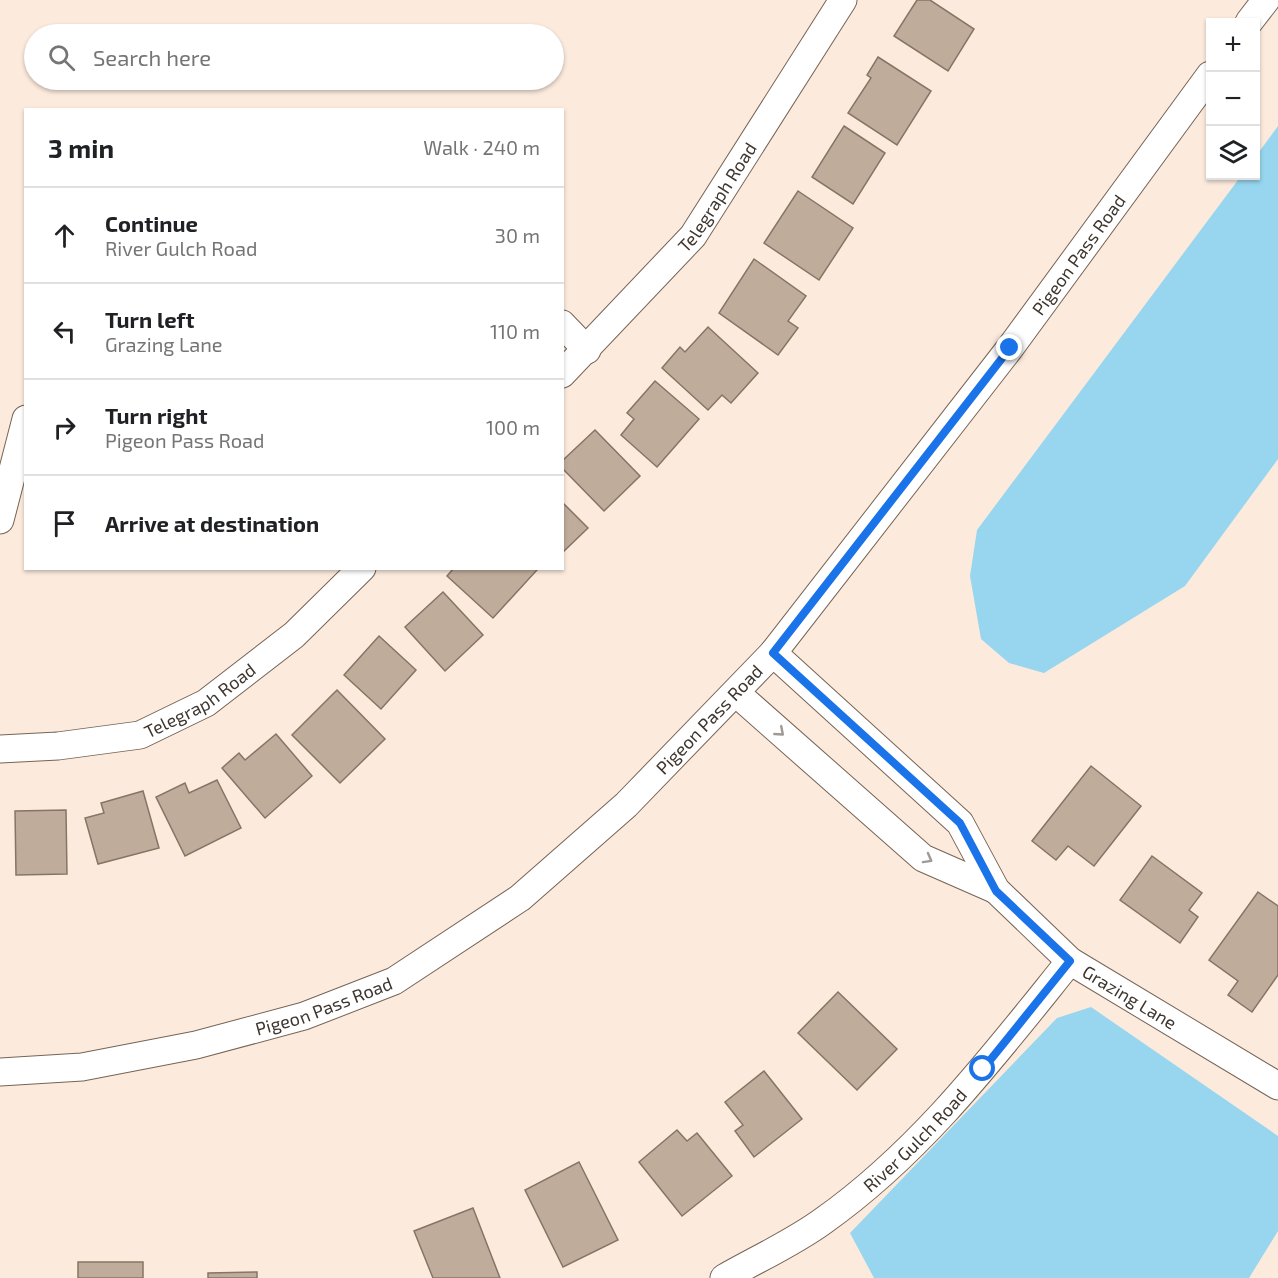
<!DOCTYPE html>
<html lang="en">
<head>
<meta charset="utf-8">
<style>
  body { margin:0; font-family:"Exo 2",sans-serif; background:#f6f6f6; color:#202124 }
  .controls { position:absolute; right:18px; top:18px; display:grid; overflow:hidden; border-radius:0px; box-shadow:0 2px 4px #0004 }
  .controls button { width:54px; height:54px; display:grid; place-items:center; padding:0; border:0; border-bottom:2px solid #e0e0e0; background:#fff; color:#202124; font:30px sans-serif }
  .stop { position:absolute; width:18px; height:18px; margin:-14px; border:4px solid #1a73e8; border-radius:50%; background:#fff }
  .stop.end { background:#1a73e8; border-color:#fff; box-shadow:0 2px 6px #0008 }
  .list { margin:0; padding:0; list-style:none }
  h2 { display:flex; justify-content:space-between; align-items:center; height:78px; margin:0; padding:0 24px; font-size:26px }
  h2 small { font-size:20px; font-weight:400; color:#757577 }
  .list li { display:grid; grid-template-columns:39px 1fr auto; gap:18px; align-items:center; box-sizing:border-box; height:96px; padding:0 24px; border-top:2px solid #e0e0e0 }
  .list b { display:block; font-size:22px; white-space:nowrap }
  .list p { margin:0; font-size:20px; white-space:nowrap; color:#757577 }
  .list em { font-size:20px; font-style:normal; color:#757577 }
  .icon { flex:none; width:33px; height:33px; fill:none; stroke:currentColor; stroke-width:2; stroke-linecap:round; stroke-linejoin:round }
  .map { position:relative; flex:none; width:1278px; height:1278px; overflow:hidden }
  .search { position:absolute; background:#fff; box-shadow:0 2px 4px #0004; left:24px; top:24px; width:540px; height:66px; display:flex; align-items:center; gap:15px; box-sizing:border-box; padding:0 21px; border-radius:33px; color:#757577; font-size:22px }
  .panel { position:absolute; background:#fff; box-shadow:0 2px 4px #0004; left:24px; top:108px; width:540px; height:462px; border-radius:0px }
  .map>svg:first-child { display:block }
</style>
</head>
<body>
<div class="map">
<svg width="1278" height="1278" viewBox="0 0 1278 1278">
  <rect width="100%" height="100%" fill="#fcebdd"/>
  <!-- water -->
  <g fill="#97d6ee">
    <path d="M 1278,126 L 1278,459 L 1185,586 L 1044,673 L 1009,663 L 981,639 L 970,576 L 977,530 L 1241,176 L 1256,176 L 1256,156 Z"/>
    <path d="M 1091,1007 L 1278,1136 L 1278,1231 L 1249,1278 L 874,1278 L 850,1233 L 1057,1018 Z"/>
  </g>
  <!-- building -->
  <g fill="#c0ac9b" stroke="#877464" stroke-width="1.5">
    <path d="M 917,0 L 930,0 L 974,29 L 948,71 L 894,36 Z"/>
    <path d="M 878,57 L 931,91 L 897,145 L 848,113 L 871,78 L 867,75 Z"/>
    <path d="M 844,126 L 885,153 L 853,204 L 812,177 Z"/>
    <path d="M 798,191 L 853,228 L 819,280 L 764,243 Z"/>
    <path d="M 754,259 L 806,296 L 788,321 L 798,328 L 778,355 L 719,313 Z"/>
    <path d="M 708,327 L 758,373 L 731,403 L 722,395 L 708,410 L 662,368 L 680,347 L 685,352 Z"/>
    <path d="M 655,381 L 699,419 L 657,467 L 621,435 L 634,419 L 627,413 Z"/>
    <path d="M 595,430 L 640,476 L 604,511 L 562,468 L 562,461 Z"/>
    <path d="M 562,502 L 588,528 L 562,553 Z"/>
    <path d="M 454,568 L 534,568 L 537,570 L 493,618 L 447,576 Z"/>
    <path d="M 443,592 L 483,635 L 445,671 L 405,627 Z"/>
    <path d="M 379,636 L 416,670 L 381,709 L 344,675 Z"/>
    <path d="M 337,690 L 385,739 L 340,783 L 292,735 Z"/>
    <path d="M 276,734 L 312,776 L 265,818 L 222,768 L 239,753 L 245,760 Z"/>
    <path d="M 1091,766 L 1141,806 L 1094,866 L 1068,846 L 1056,860 L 1032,841 Z"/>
    <path d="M 217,780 L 241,828 L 185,856 L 156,797 L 185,783 L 189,793 Z"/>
    <path d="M 143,791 L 159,848 L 98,864 L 85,818 L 104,813 L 101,803 Z"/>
    <path d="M 66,810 L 67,874 L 16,875 L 15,811 Z"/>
    <path d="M 1152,856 L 1202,893 L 1189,910 L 1198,917 L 1180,943 L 1120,900 Z"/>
    <path d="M 1258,892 L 1278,906 L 1278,975 L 1252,1012 L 1228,995 L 1238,981 L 1209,960 Z"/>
    <path d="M 838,992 L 897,1049 L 857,1090 L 798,1033 Z"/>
    <path d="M 764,1071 L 802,1119 L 754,1157 L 735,1131 L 743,1125 L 725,1102 Z"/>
    <path d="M 677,1130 L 687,1141 L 697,1133 L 732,1176 L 682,1216 L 639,1162 Z"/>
    <path d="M 579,1162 L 618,1240 L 563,1267 L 525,1190 Z"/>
    <path d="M 473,1208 L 500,1278 L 433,1278 L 414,1231 Z"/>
    <rect x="78" y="1262" width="65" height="16"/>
    <path d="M 257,1272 L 257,1278 L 208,1278 L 208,1273 Z"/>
  </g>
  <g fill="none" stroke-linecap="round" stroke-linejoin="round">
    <defs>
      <g id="minor">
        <path d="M 1249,22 L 1266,0"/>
        <path d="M 562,324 L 587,350"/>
        <path id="s1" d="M 562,374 L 693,236 L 843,0"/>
        <path d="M 0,520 L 26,419"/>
        <path id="s2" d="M 773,653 L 960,823 L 996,890 L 1070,961 L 1278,1086"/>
        <path d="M 736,693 L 923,858 L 996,890"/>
        <path id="s3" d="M 0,749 L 58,746 L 140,735 L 206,703 L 294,635 L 362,568"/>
        <path id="s4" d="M 0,1072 L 82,1067 L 196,1045 L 304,1016 L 394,981 L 520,898 L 626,805 L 773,653 L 1010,348 L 1210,75"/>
        <path id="s5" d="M 724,1278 C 757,1259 793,1243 823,1221 C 922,1151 995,1054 1070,961"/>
      </g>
    </defs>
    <!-- minor casing -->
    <use href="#minor" stroke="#766455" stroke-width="29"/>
    <!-- minor -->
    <use href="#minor" stroke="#fff" stroke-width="27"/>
  </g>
  <!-- one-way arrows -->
  <defs><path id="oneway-chevron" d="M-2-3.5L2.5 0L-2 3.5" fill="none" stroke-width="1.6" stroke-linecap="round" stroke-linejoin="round" transform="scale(1.5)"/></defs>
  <g stroke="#9e9a97">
    <use href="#oneway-chevron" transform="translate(780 732) rotate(41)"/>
    <use href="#oneway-chevron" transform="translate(928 859) rotate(29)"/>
  </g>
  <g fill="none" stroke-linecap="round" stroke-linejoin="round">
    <!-- route -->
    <path stroke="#1a73e8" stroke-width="8" d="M 983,1069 L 1070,961 L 996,891 L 960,823 L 773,653 L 1010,348"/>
  </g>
  <g text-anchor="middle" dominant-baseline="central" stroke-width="6" stroke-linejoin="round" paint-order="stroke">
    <!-- street labels -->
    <g font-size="18" fill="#3e362f" stroke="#fff">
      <text stroke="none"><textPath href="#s1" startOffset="236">Telegraph Road</textPath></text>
      <text stroke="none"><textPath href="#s4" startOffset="1412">Pigeon Pass Road</textPath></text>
      <text stroke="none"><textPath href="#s3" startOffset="210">Telegraph Road</textPath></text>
      <text stroke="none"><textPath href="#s4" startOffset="818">Pigeon Pass Road</textPath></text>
      <text stroke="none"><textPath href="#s2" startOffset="501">Grazing Lane</textPath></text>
      <text stroke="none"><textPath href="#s4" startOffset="332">Pigeon Pass Road</textPath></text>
      <text stroke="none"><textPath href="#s5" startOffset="237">River Gulch Road</textPath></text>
    </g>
  </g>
</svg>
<div class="controls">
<button>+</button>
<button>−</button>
<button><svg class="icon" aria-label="layers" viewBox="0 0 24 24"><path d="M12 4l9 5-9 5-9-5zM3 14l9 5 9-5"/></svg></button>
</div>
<div class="stop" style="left:983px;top:1069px"></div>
<div class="stop end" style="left:1010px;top:348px"></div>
<div class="search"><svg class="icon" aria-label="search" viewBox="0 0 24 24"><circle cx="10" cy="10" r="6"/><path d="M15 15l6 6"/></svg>Search here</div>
<section class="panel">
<h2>3 min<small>Walk · 240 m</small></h2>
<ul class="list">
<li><svg class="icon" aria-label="ahead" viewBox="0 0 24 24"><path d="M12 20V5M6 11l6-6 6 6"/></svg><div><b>Continue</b><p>River Gulch Road</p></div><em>30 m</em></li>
<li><svg class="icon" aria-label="left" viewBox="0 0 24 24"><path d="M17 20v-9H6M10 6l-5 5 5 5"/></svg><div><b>Turn left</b><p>Grazing Lane</p></div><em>110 m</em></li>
<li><svg class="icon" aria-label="right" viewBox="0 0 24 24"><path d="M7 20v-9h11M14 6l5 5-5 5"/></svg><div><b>Turn right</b><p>Pigeon Pass Road</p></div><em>100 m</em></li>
<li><svg class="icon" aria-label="arrive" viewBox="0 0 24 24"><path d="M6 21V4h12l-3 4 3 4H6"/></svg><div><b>Arrive at destination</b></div></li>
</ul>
</section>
</div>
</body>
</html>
